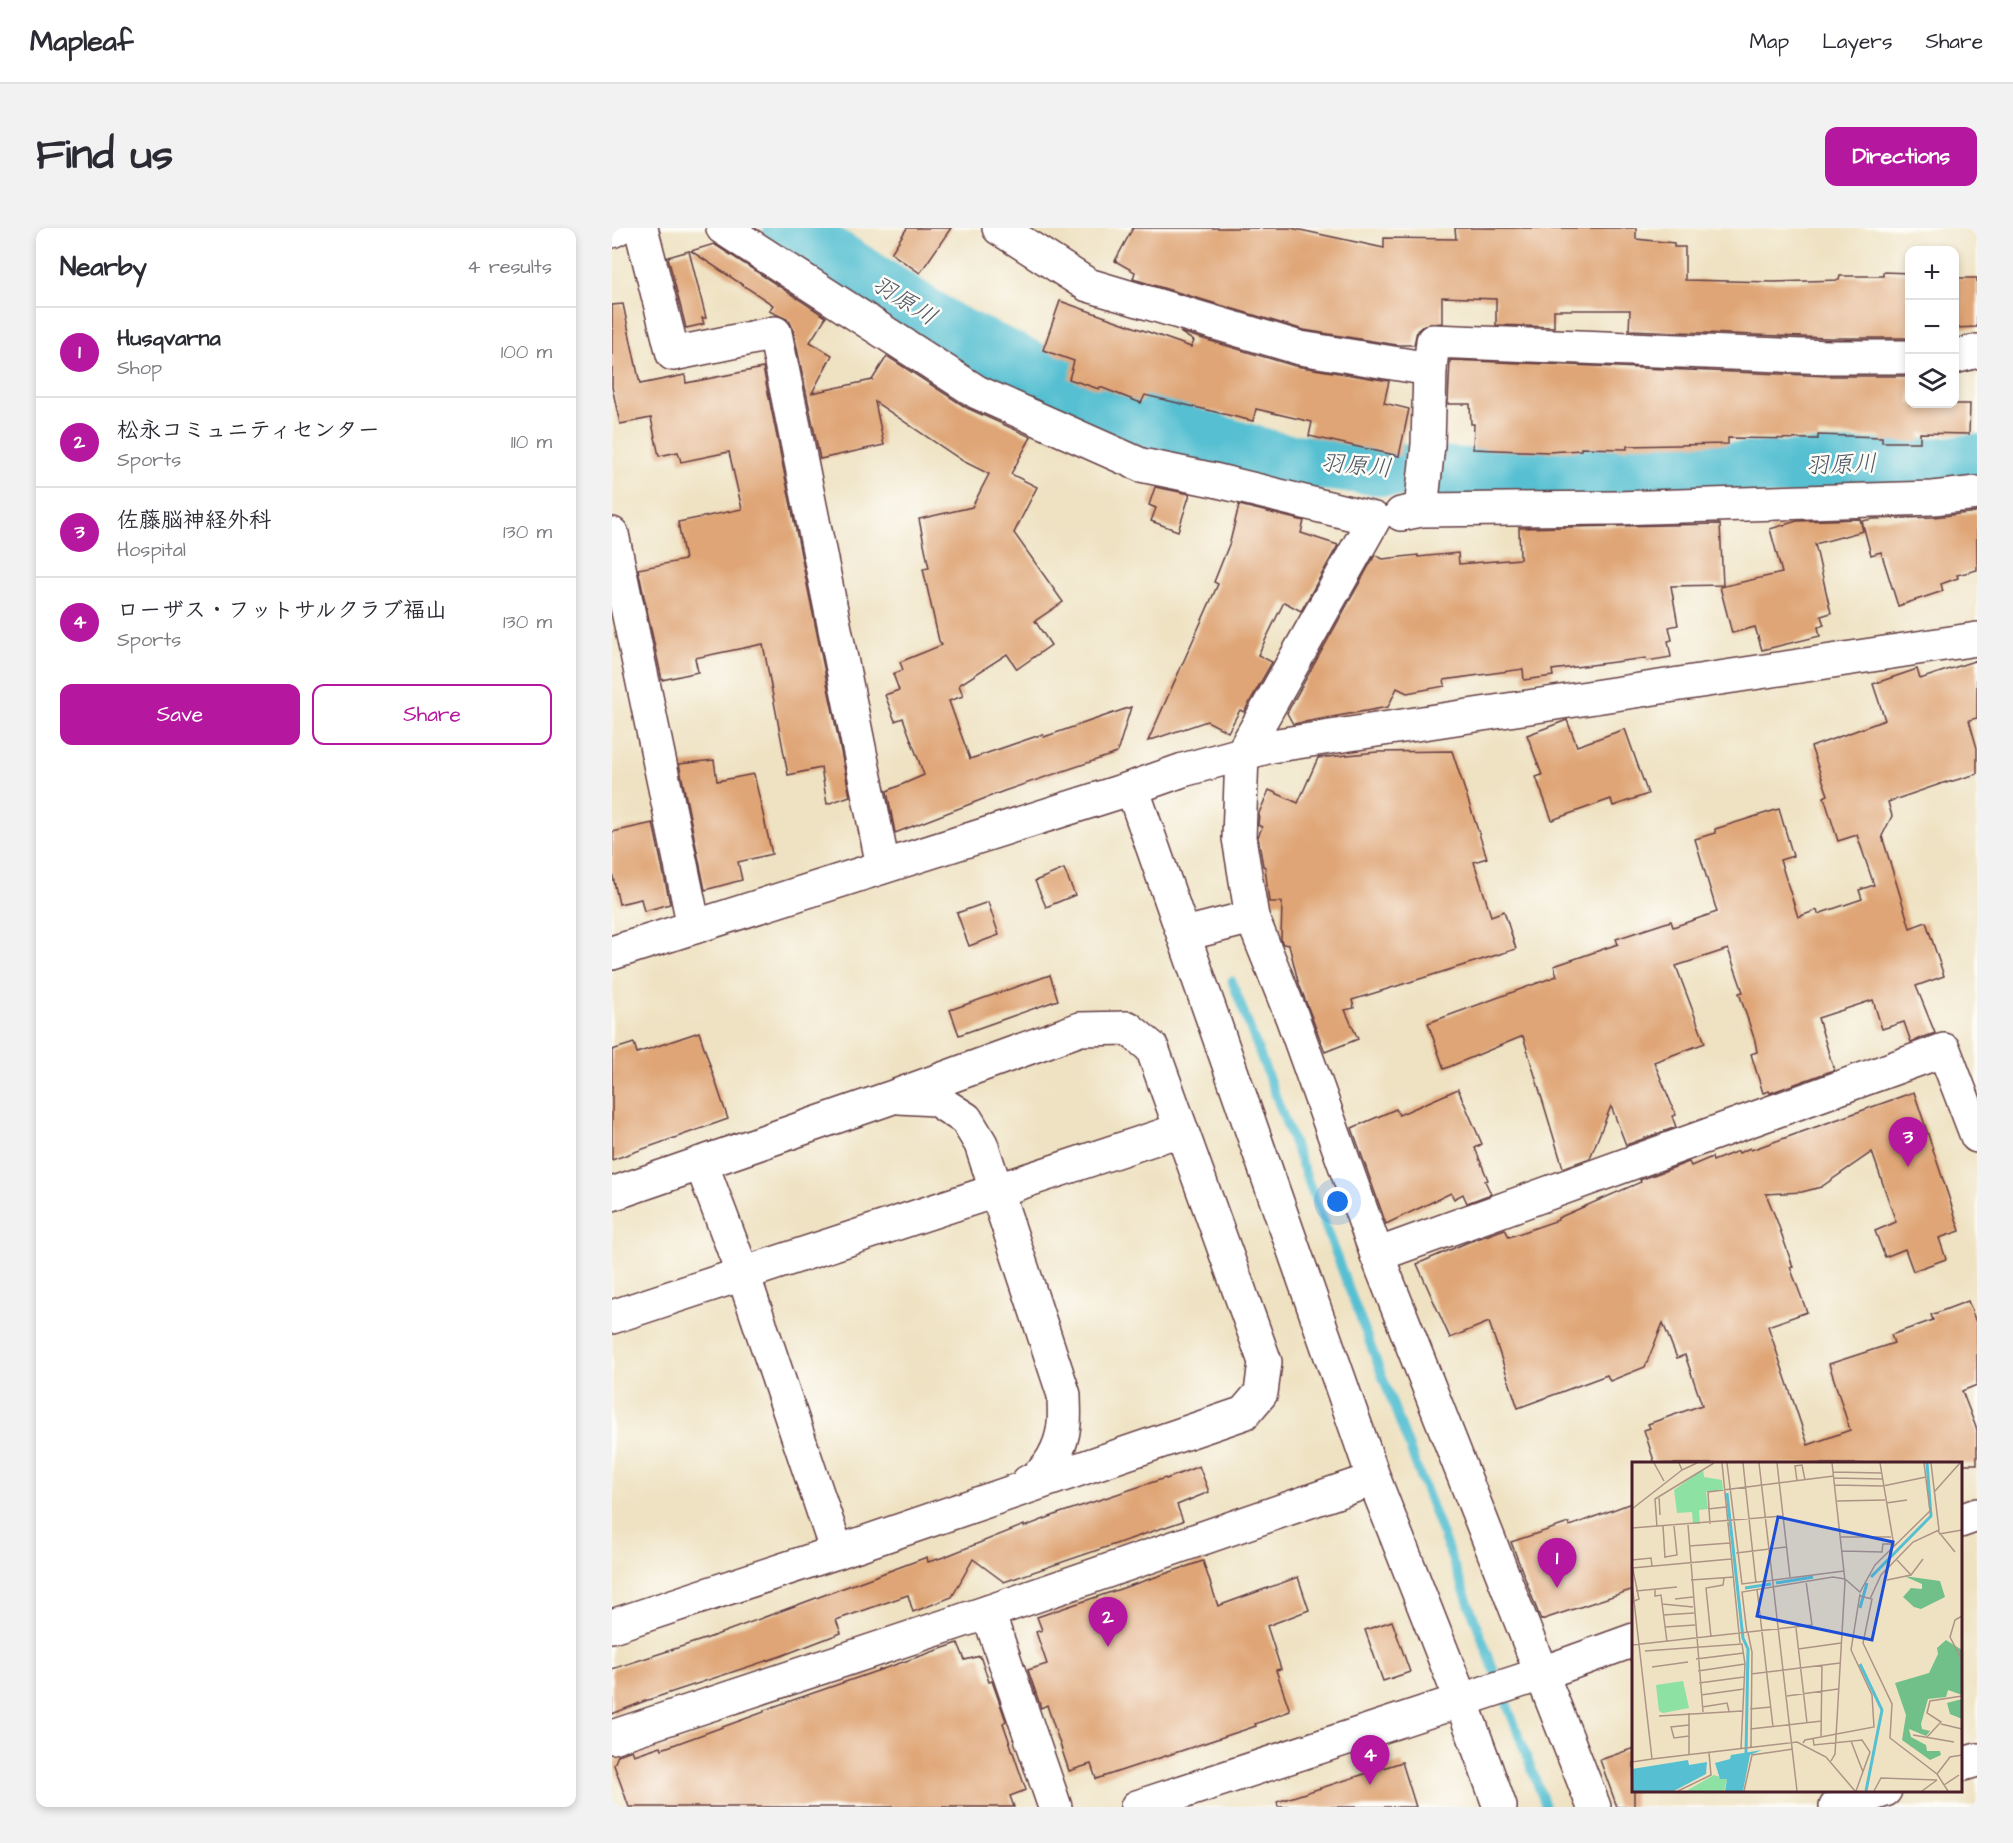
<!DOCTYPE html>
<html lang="en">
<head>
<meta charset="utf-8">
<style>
  body { margin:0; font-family:"Architects Daughter","Klee One",sans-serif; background:#f2f2f3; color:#2b2b33 }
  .controls { position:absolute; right:18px; top:18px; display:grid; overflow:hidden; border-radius:12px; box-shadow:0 3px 9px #0003 }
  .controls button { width:54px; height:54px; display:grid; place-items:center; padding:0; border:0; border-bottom:2px solid #e1e1e2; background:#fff; color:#2b2b33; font:30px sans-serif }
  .you { position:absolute; left:726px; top:974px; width:21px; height:21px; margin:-15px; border:4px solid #fff; border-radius:50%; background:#1a73e8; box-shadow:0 0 0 9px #1a73e833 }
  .badge { display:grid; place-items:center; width:39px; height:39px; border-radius:50%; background:#b5179e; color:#fff; font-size:20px; font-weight:700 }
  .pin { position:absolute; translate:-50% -50px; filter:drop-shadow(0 2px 3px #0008) }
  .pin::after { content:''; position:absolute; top:32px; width:21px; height:18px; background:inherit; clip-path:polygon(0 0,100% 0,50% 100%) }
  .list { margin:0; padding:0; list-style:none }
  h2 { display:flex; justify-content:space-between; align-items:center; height:78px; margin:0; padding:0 24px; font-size:26px }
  h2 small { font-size:20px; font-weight:400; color:#7c7c81 }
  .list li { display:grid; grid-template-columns:39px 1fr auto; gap:18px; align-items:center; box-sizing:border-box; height:90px; padding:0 24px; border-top:2px solid #e1e1e2 }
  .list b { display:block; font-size:22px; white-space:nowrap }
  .list p { margin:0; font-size:20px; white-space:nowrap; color:#7c7c81 }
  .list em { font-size:20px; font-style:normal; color:#7c7c81 }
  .actions { display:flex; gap:12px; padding:18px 24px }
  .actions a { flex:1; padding:14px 0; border:2px solid #b5179e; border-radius:12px; text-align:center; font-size:21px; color:#b5179e }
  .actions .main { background:#b5179e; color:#fff }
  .icon { flex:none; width:33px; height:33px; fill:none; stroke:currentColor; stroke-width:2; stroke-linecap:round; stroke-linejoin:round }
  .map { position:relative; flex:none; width:1365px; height:1579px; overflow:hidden; border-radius:12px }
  header { display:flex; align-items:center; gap:36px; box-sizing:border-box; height:84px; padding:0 30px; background:#fff; border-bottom:2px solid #e1e1e2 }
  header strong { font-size:28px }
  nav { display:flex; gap:33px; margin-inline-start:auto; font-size:21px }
  .intro { display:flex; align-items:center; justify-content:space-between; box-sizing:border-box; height:144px; padding:0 36px }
  h1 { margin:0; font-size:42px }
  .button { padding:15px 27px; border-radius:12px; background:#b5179e; color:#fff; font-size:21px; font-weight:700 }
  main { display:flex; gap:36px; padding:0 36px }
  aside { flex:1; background:#fff; border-radius:12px; box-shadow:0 3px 9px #0003 }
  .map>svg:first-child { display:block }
</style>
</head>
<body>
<header>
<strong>Mapleaf</strong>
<nav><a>Map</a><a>Layers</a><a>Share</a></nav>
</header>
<div class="intro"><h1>Find us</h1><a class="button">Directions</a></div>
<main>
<aside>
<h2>Nearby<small>4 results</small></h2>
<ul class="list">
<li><span class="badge">1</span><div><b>Husqvarna</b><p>Shop</p></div><em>100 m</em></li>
<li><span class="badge">2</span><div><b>松永コミュニティセンター</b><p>Sports</p></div><em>110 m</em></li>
<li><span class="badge">3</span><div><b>佐藤脳神経外科</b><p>Hospital</p></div><em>130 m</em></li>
<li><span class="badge">4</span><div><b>ローザス・フットサルクラブ福山</b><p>Sports</p></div><em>130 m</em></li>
</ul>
<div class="actions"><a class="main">Save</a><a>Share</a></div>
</aside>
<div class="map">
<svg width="1365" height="1579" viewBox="0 0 1365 1579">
  <rect width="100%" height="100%" fill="#fdfcf7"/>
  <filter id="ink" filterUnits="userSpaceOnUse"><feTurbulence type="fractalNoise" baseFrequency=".0167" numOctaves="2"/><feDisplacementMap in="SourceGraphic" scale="12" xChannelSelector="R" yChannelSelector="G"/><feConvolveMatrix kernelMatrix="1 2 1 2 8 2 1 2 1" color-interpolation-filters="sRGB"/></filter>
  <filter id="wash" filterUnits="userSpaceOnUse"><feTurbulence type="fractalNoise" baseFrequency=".008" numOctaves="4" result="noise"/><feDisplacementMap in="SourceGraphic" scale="24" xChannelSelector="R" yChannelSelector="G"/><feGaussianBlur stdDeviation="1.35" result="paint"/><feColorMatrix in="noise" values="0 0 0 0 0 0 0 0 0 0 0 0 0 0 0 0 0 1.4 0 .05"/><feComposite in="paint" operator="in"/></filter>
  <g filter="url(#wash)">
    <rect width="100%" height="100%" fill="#efe2c2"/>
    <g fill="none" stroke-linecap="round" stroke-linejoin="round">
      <!-- stream -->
      <path stroke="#56c0d2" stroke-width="9" d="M 620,753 L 934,1579"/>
      <!-- river -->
      <path stroke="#56c0d2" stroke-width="54" d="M 178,0 L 340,103 L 533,193 L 668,232 L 851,247 L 1321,237 L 1365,233"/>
    </g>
    <g id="blocks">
      <!-- building -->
      <g fill="#dfa576">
        <path d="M 295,0 L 339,0 L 308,45 L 279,25 Z"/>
        <path d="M 521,0 L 679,0 L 772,20 L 772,10 L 844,11 L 843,0 L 1024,0 L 1024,11 L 1062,15 L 1062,19 L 1073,19 L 1073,52 L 1162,54 L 1227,52 L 1228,48 L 1271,48 L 1271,44 L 1298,45 L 1298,110 L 1217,110 L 1017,102 L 1018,82 L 942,82 L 942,99 L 884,97 L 884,71 L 830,69 L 830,95 L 812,97 L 805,103 L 802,117 L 785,117 L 692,102 L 521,51 L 523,44 L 503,33 Z"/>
        <path d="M 102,16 L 214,89 L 198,114 L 220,127 L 200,165 L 260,152 L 275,128 L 355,180 L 419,209 L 399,246 L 425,259 L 402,305 L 451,374 L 423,393 L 439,417 L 405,441 L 395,426 L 347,457 L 351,468 L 337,473 L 358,531 L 431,506 L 432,509 L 519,479 L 505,525 L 392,563 L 283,605 L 275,563 L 312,547 L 291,490 L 283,493 L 273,467 L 287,462 L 281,446 L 291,442 L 288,434 L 330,417 L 327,413 L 311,341 L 317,340 L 307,291 L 360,279 L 377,246 L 351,233 L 263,174 L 272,217 L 208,231 L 181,101 L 177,92 L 157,83 L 161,77 L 79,23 Z"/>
        <path d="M 77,23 L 94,90 L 90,90 L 92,96 L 74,100 L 56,29 Z"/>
        <path d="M 1342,50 L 1365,50 L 1365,99 L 1342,100 Z"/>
        <path d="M 448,73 L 579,119 L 582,113 L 568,104 L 683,138 L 777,153 L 772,175 L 797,181 L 787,228 L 697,208 L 700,194 L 644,181 L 641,193 L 533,167 L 529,175 L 488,159 L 487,161 L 457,151 L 462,133 L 431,122 Z"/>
        <path d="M 11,76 L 28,156 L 73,147 L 74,155 L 151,140 L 238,568 L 215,576 L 209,540 L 176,547 L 151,416 L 83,430 L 86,444 L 50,452 L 26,341 L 73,332 L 66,294 L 130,281 L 117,224 L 69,234 L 66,224 L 47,228 L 39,190 L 8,196 L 0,159 L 0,77 Z"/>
        <path d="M 838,132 L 1216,148 L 1298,148 L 1298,176 L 1358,176 L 1357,206 L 1308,205 L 1308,214 L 1270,214 L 1270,209 L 1206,207 L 1206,211 L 1116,210 L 1116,216 L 1015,218 L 1015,221 L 969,220 L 969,222 L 936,224 L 861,221 L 862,196 L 859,196 L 858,176 L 836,176 Z"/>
        <path d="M 543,259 L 578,266 L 566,303 L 539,293 L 544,280 L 537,277 Z"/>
        <path d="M 627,277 L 692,293 L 689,305 L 726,317 L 689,383 L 672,374 L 646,427 L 660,434 L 632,484 L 628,482 L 616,504 L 595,493 L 536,513 L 606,356 L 602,354 L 618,314 Z"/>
        <path d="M 1365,284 L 1365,342 L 1345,347 L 1346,350 L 1329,356 L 1331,363 L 1286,378 L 1269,324 L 1259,327 L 1250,293 L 1261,291 L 1322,289 Z"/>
        <path d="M 1248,291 L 1251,303 L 1203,316 L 1219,385 L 1209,388 L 1212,397 L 1206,399 L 1208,408 L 1150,422 L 1143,399 L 1120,405 L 1108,359 L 1170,345 L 1158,301 L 1185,293 Z"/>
        <path d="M 1108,296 L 1111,357 L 1059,358 L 1066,397 L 1057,399 L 1060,412 L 1056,413 L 1059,429 L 1035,433 L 1034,430 L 940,442 L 941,448 L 912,452 L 911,441 L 832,452 L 833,458 L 795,465 L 785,460 L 776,479 L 681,496 L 675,485 L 763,327 L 771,331 L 806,327 L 806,329 L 846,325 L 847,336 L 908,331 L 907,300 Z"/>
        <path d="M 1365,432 L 1365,490 L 1357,492 L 1365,520 L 1365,546 L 1334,555 L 1334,554 L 1276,574 L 1280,588 L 1270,608 L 1298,700 L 1314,694 L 1332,748 L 1304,758 L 1323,805 L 1299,814 L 1292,794 L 1270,801 L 1261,772 L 1206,790 L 1222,842 L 1158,865 L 1157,863 L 1151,865 L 1139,826 L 1145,824 L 1143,813 L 1127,765 L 1131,764 L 1116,721 L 1064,738 L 1093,815 L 1042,834 L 1064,887 L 1060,888 L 1064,899 L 1014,917 L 999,878 L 978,930 L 951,940 L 911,808 L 832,841 L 816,795 L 945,748 L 942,738 L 1006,716 L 1004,711 L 1059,693 L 1061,699 L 1105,684 L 1083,611 L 1103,605 L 1103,601 L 1167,581 L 1181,628 L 1168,632 L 1186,689 L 1205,682 L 1206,686 L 1250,671 L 1247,662 L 1262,657 L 1245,607 L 1226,613 L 1212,569 L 1216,567 L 1199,519 L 1273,492 L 1261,456 L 1305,441 L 1308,451 Z"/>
        <path d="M 955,492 L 965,518 L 1013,501 L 1036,566 L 1001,578 L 999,571 L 940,592 L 924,549 L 930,547 L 915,507 Z"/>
        <path d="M 840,523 L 875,630 L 862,634 L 879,688 L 892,683 L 904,721 L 740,772 L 742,780 L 733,782 L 746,811 L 713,824 L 686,753 L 677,717 L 671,716 L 669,712 L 670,674 L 657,674 L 653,639 L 651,638 L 646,609 L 650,599 L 646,597 L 647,585 L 657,562 L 686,575 L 706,530 L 765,524 Z"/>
        <path d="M 102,532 L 105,553 L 142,546 L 160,626 L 126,634 L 130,652 L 93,662 L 67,536 Z"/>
        <path d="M 41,595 L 58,676 L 32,683 L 29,671 L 7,676 L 0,644 L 0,604 Z"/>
        <path d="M 452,641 L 463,667 L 434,679 L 423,653 Z"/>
        <path d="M 376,674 L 387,707 L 357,718 L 345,685 Z"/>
        <path d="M 438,747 L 446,772 L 347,807 L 338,782 Z"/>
        <path d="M 87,804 L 116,891 L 0,932 L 0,822 L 22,815 L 25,825 Z"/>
        <path d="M 846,861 L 870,916 L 863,920 L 876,952 L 873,953 L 879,966 L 855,975 L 851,966 L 842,971 L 839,965 L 774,996 L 740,900 L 784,881 L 787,887 Z"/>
        <path d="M 1302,864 L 1348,1003 L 1327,1010 L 1334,1031 L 1301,1043 L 1293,1021 L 1273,1029 L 1263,1003 L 1284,994 L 1260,924 L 1209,959 L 1190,964 L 1154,966 L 1165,993 L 1181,1039 L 1178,1039 L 1195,1084 L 1156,1098 L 1196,1217 L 1238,1202 L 1217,1136 L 1282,1115 L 1279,1107 L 1321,1092 L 1319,1087 L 1356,1073 L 1365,1097 L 1365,1157 L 1350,1163 L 1365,1202 L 1365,1236 L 1043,1236 L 1032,1202 L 1038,1200 L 1036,1196 L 1090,1177 L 1073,1127 L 1065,1130 L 1051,1095 L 1033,1139 L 998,1153 L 995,1147 L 906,1180 L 877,1094 L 838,1110 L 805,1036 L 854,1015 L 893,1001 L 897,1009 L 946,992 L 946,990 L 1029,954 L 1028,952 L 1077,934 L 1079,938 L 1100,929 L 1101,933 L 1126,923 L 1127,925 L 1138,920 L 1139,922 Z"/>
        <path d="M 587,1238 L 597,1264 L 565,1277 L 571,1293 L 392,1354 L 361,1331 L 340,1369 L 301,1384 L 296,1367 L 224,1392 L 229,1405 L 169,1428 L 33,1473 L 0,1486 L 0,1441 L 96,1410 L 315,1329 L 316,1334 L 332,1329 L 412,1297 L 412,1299 L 448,1285 L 553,1250 L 554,1251 Z"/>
        <path d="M 1022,1274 L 1022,1361 L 929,1392 L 899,1314 L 957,1295 L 958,1298 Z"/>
        <path d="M 591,1333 L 606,1378 L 686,1349 L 697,1382 L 655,1398 L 669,1441 L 664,1442 L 678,1483 L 643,1496 L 644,1498 L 484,1551 L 479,1536 L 457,1543 L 435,1477 L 429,1480 L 416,1442 L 435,1436 L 424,1404 L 430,1402 L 425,1389 Z"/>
        <path d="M 780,1393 L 798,1444 L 771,1453 L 753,1402 Z"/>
        <path d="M 346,1415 L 353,1432 L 368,1428 L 377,1454 L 380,1453 L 394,1493 L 391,1495 L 414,1562 L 398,1568 L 402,1579 L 17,1579 L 2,1537 L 6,1527 L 20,1522 L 22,1527 L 49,1518 L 50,1521 L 152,1484 L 152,1482 Z"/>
        <path d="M 1022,1520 L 1022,1579 L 1005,1579 L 988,1532 Z"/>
        <path d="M 790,1534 L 804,1579 L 666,1579 L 665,1574 Z"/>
      </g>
    </g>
  </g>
  <g filter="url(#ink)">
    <use href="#blocks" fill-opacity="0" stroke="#633c42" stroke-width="1.5"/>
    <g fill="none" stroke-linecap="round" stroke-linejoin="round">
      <defs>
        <g id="minor">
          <path d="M 29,0 L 61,126 L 163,105 L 271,638"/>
          <path d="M 111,0 L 365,164 L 529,237 L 602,252 L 762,291 L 630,526 L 627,610 L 640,689 L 680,789 L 765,1027 L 982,1579"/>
          <path d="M 387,0 L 476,57 L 688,120 L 818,141"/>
          <path d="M 0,3 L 6,0"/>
          <path d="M 1342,129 L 1365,123"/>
          <path d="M 809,282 L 816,217 L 818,141 L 821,113 L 1217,129 L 1298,129"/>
          <path d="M 789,286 L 809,282 L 1005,280 L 1321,270 L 1365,265"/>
          <path d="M 0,306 L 82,699"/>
          <path d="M 520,560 L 762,1251 L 849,1472 L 888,1579"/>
          <path d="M 573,706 L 640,689"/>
          <path d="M 0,725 L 520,560 L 571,542 L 659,518 L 1365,411"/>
          <path d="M 287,869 L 323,871 L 354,891 L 369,916 L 452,1167 C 452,1176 453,1187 452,1196 C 450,1218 437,1245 416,1254"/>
          <path d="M 89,935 L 131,1046 L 225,1324"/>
          <path d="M 0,966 L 281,869 L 468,801 L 516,800 L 540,820 L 653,1134 L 649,1165 L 632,1185 L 225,1324 L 0,1398"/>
          <path d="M 765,1027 L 1332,822 L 1365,908"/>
          <path d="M 0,1089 L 568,902"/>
          <path d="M 1348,1293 L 1365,1287"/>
          <path d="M 376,1384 L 443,1579"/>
          <path d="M 0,1509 L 376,1384 L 762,1251"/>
          <path d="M 1348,1537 L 1365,1532"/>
          <path d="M 525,1579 L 914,1451 L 1022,1412"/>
          <path d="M 1224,1579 L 1273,1562"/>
        </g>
      </defs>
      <!-- minor casing -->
      <use href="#minor" stroke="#633c42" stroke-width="36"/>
      <!-- minor -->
      <use href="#minor" stroke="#fff" stroke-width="33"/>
    </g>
  </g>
  <g text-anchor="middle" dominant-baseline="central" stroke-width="5" stroke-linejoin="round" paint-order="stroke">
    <!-- water labels -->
    <g font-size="24" font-style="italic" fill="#4e5765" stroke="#fdfcf7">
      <text transform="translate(292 73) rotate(32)">羽原川</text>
      <text transform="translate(1229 237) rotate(-2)">羽原川</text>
      <text transform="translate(744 238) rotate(5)">羽原川</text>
    </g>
  </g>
  <!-- overview -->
  <g transform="translate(1020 1234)">
    <rect width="330" height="330" fill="#efe2c2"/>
    <path d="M 71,7 L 72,15 L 90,18 L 91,28 L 74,30 L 76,47 L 67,48 L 68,62 L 61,62 L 60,50 L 45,51 L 42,28 ZM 51,219 L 57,246 L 31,251 L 27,249 L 24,223 ZM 82,313 L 95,317 L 92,329 L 54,329 Z" fill="#8ce1a3"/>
    <path d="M 272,114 L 308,119 L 313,135 L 289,147 L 282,145 L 271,135 L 279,126 L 290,127 L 290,122 ZM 314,178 L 330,188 L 330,233 L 316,228 L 314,235 L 296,237 L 289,262 L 290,267 L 298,269 L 294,274 L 277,267 L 279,275 L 294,283 L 295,289 L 308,289 L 309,293 L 298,298 L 270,278 L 274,253 L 263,221 L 297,211 L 306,192 L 305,186 ZM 330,237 L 330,257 L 318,252 L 315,241 Z" fill="#71bf89"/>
    <path d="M 130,288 L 118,293 L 111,329 L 93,329 L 95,317 L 88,317 L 83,301 L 98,297 L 99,293 ZM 56,298 L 57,303 L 75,300 L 74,312 L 42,329 L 0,329 L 0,307 Z" fill="#56c0d2"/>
    <path fill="none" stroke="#56c0d2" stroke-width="3" d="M 95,31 L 111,176 L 116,187 L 114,291M 239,115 L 299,54 L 295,1M 144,121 L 181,115M 113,126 L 139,122M 228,146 L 235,121M 228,202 L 250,248 L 234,329"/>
    <path fill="none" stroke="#ad9486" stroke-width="1.5" d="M 22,1 L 32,19M 47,1 L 50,8 L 65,1M 90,1 L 108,181M 95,1 L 110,122 L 212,109M 111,1 L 124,121M 127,1 L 165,329M 145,1 L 158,115M 248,1 L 262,84M 201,10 L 249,11M 202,16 L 250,17M 165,19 L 163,4 L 170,3 L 173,18M 203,23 L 251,24 L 294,15M 303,29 L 328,1M 27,34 L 28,53M 205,39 L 253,38M 254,41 L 275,38M 0,47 L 50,8M 76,47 L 94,45M 78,62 L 76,30 L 202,14M 56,63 L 71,250M 31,64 L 33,96M 25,65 L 23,37 L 82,1M 0,66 L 151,54M 306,69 L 323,90M 307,72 L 330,68M 209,75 L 259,75M 57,84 L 98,81M 210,89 L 250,90 L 251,82 L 261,82M 104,91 L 154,85M 33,95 L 45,93 L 42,64M 0,98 L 19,96 L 20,104M 265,98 L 279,113M 0,103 L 7,137 L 0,140M 0,106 L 99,97M 59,118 L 102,115M 255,118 L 279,113 L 291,97M 0,121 L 20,297M 23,127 L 23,134 L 29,133 L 35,180M 125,127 L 141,265M 4,129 L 45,125M 228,134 L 240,137 L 231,181 L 260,242 L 258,276 L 305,312 L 316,329M 43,137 L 61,135M 238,137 L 249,113 L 281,80 L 307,68 L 299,1M 30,142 L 61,145M 31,153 L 62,151M 330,154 L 323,158 L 318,175 L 330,198M 33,165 L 63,163M 164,166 L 175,261M 115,171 L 110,130 L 201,115 L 213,117 L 228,130 L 243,103 L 298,49 L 292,1M 116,171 L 120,190 L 119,286M 79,175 L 74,126 L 91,123 L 92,116M 0,183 L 180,163 L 174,119M 166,187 L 209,181M 13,189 L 110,182 L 113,202 L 109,287M 64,197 L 112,191M 20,205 L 56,200M 66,209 L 113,202M 119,212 L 208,201M 67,221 L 112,215M 69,233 L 112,227M 155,234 L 206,227M 70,245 L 95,241 L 97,249M 118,247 L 139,245M 27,254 L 110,249M 309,262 L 330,267M 118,267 L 190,259M 281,273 L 322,280M 57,274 L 42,276 L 39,265 L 57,263M 189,274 L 190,203M 295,275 L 309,260 L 295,251 L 298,239 L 330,234M 181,276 L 182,283 L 230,278 L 238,290 L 224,329M 219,279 L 231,310M 171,281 L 173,278 L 242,265 L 240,233 L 219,188 L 228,132M 57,293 L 57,251M 20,297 L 165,280 L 194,295 L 223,329M 199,299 L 203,292 L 213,119 L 200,1M 0,300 L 20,297M 305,312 L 318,295 L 330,293M 312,323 L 327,313M 46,329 L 79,313 L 77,291M 112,329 L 120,293 L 161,287M 242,329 L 249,316 L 305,318M 290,329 L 305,318"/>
    <path fill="#1d4ed8" fill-opacity="0.15" stroke="#1d4ed8" stroke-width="3" d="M 146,55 L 261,80 L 240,178 L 125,154 Z"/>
    <rect width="330" height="330" fill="none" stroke="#4a1f2b" stroke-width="3"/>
  </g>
</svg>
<div class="controls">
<button>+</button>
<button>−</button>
<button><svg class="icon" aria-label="layers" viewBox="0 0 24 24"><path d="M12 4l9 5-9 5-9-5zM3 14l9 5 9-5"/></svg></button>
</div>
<div class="you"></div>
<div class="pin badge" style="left:945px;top:1360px">1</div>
<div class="pin badge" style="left:496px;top:1419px">2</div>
<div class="pin badge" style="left:1296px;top:939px">3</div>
<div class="pin badge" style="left:758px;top:1557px">4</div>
</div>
</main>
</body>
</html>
